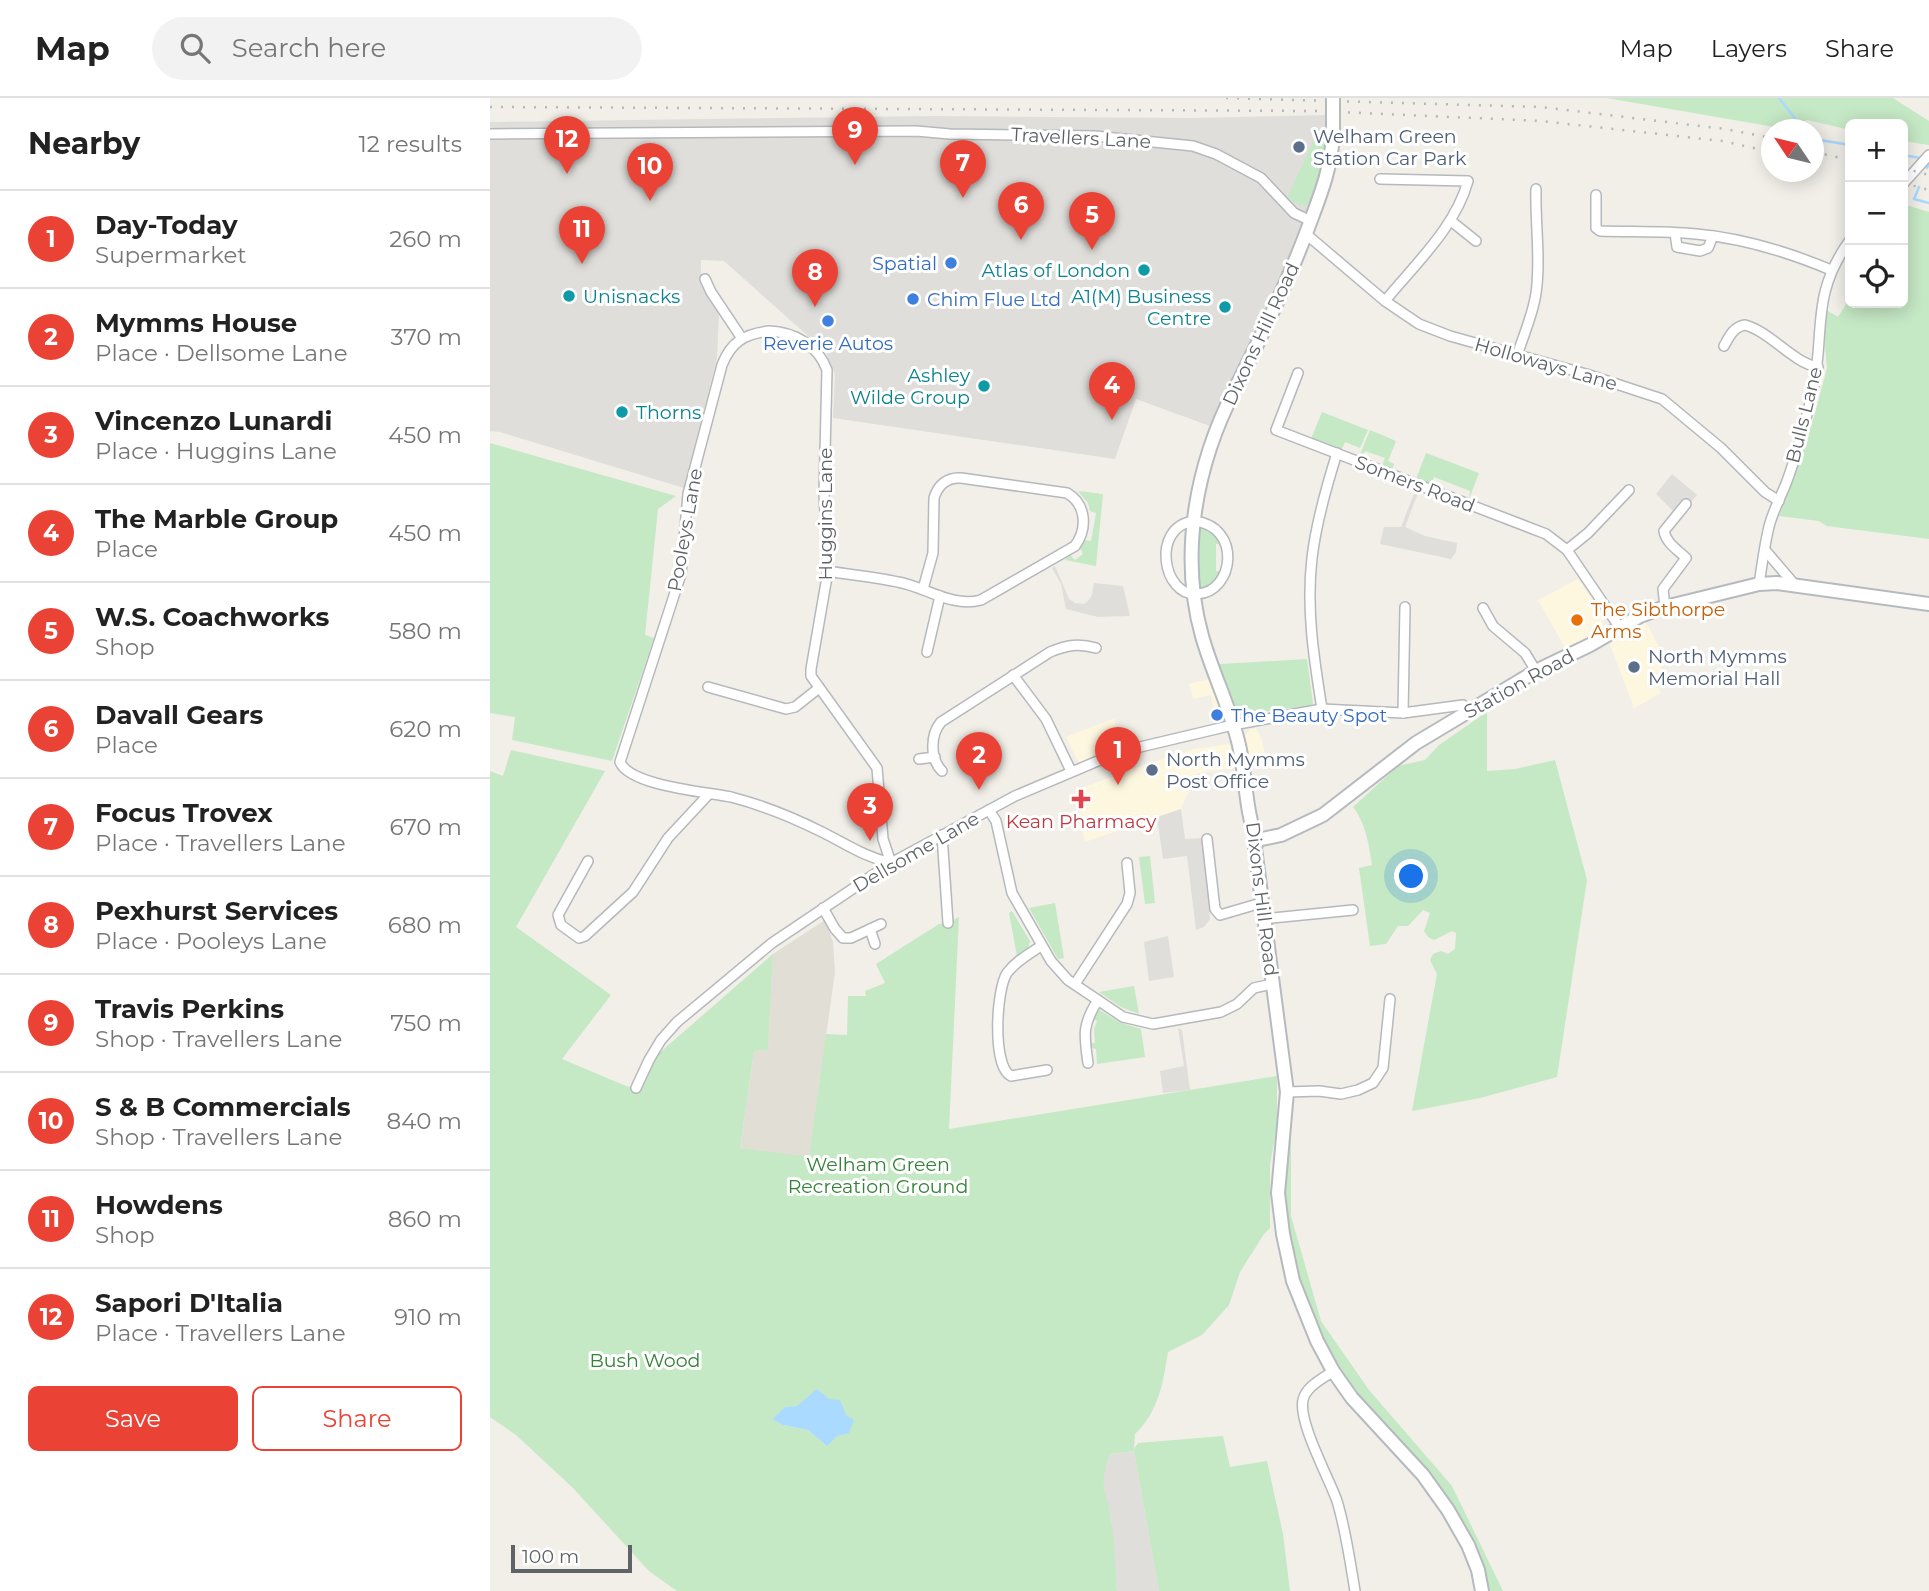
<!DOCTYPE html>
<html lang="en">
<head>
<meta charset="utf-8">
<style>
  body { margin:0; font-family:Montserrat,sans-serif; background:#f2f2f2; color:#222 }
  .controls { position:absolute; right:21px; top:21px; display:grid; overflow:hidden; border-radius:10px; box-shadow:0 4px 18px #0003 }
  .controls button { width:63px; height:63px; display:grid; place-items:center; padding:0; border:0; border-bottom:2px solid #e0e0e0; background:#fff; color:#222; font:35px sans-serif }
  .compass { position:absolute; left:1271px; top:21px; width:63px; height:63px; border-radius:50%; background:#fff; box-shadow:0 4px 18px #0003; rotate:305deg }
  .scale { position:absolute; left:21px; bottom:18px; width:121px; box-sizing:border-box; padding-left:7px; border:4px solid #5f6368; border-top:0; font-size:19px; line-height:24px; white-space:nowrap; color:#5f6368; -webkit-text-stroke:5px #fff; paint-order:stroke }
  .you { position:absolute; left:922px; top:779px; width:24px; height:24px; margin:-18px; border:5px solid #fff; border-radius:50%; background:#1a73e8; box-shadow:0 0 0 10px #1a73e833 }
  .badge { display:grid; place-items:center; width:46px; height:46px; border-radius:50%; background:#ea4335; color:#fff; font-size:23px; font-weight:700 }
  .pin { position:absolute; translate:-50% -58px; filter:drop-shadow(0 2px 4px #0008) }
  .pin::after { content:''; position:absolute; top:37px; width:24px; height:21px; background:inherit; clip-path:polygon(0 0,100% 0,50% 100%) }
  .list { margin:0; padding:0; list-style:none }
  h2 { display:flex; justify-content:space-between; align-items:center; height:91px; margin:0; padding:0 28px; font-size:30px }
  h2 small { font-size:23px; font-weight:400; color:#767676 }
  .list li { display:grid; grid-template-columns:46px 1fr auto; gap:21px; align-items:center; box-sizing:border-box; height:98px; padding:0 28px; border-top:2px solid #e0e0e0 }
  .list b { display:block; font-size:26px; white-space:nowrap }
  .list p { margin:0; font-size:23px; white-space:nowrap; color:#767676 }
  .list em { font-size:23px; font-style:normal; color:#767676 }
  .actions { display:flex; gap:14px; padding:21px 28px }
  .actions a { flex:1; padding:16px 0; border:2px solid #ea4335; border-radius:10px; text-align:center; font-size:24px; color:#ea4335 }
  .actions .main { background:#ea4335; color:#fff }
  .icon { flex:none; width:38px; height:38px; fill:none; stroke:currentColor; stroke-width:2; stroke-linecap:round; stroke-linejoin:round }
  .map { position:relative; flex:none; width:1439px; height:1493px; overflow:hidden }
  header { display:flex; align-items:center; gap:42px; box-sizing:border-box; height:98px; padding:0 35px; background:#fff; border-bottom:2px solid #e0e0e0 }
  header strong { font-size:33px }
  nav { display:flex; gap:38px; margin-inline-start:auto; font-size:24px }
  .search { width:490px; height:63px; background:#f2f2f2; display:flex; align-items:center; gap:18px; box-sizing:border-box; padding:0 24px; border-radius:38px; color:#767676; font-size:26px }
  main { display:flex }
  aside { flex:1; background:#fff }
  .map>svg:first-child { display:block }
</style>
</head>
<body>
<header>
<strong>Map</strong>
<div class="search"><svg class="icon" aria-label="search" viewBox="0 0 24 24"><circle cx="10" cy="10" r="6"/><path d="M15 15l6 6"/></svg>Search here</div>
<nav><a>Map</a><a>Layers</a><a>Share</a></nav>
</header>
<main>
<aside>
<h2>Nearby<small>12 results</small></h2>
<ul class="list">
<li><span class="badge">1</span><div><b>Day-Today</b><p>Supermarket</p></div><em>260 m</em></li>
<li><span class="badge">2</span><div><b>Mymms House</b><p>Place · Dellsome Lane</p></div><em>370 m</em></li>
<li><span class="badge">3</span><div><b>Vincenzo Lunardi</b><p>Place · Huggins Lane</p></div><em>450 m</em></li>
<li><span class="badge">4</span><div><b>The Marble Group</b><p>Place</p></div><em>450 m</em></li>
<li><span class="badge">5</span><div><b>W.S. Coachworks</b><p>Shop</p></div><em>580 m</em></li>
<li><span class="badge">6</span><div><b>Davall Gears</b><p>Place</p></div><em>620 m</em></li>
<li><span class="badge">7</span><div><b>Focus Trovex</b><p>Place · Travellers Lane</p></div><em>670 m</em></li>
<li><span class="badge">8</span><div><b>Pexhurst Services</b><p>Place · Pooleys Lane</p></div><em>680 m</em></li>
<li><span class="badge">9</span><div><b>Travis Perkins</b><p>Shop · Travellers Lane</p></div><em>750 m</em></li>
<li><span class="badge">10</span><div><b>S &amp; B Commercials</b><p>Shop · Travellers Lane</p></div><em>840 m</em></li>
<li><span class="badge">11</span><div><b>Howdens</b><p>Shop</p></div><em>860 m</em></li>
<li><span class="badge">12</span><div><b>Sapori D'Italia</b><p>Place · Travellers Lane</p></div><em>910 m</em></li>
</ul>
<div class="actions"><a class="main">Save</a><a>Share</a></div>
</aside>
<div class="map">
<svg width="1439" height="1493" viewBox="0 0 1439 1493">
  <rect width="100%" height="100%" fill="#f1efe8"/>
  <!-- commercial -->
  <g fill="#fef7e0">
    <path d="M 1088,481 L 1114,518 L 1112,532 L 1075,550 L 1048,502 Z"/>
    <path d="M 1156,523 L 1171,554 L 1171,578 L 1165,582 L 1171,595 L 1144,610 L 1119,544 Z"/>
    <path d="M 719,581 L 732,615 L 731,624 L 727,625 L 721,597 L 703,601 L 699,586 Z"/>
    <path d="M 625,620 L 626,650 L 589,665 L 576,639 Z"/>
    <path d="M 766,630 L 772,642 L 776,662 L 760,666 L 755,644 L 756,636 L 760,632 Z"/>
    <path d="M 741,646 L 745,670 L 707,675 L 691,711 L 595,744 L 585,693 L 639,672 L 703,651 Z"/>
  </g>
  <!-- industrial -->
  <g fill="#e0deda">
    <path d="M 835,17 L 837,47 L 832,79 L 811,138 L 720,328 L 646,301 L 625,361 L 343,320 L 345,276 L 336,254 L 234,163 L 211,162 L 211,187 L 229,216 L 227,260 L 194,390 L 10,334 L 0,333 L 0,24 L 446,18 L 702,20 Z"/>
    <path d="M 1182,376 L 1207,397 L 1178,431 L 1185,415 L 1166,396 Z"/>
    <path d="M 925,393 L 928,395 L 915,429 L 935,438 L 967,445 L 966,454 L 961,461 L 890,446 L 894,429 L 911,429 Z"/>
    <path d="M 565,468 L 579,501 L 585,505 L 594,506 L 598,503 L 602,497 L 604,485 L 633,488 L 640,518 L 608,519 L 576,511 L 571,486 L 562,470 Z"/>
    <path d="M 691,711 L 695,741 L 713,740 L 720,821 L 714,829 L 706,832 L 697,758 L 673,761 L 667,719 Z"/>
    <path d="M 678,838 L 684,879 L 659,883 L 654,844 Z"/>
    <path d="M 688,930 L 692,932 L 700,992 L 673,995 L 670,973 L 694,968 Z"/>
    <path d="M 644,1353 L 669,1493 L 627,1493 L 621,1419 L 615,1399 L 613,1377 L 620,1356 Z"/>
  </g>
  <!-- education -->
  <path fill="#e1ded6" d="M 335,822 L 343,844 L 345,874 L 319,1060 L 250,1050 L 264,953 L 278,952 L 283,856 Z"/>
  <!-- green -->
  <g fill="#c5e8c5" fill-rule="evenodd">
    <path d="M 1117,0 L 1403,0 L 1439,23 L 1439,47 L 1413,43 L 1413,26 L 1360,26 L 1360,32 L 1317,22 L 1296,31 Z"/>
    <path d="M 836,29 C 838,55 832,78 823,103 L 813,108 L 797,100 L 829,31 Z"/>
    <path d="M 1413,106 L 1439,114 L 1439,441 L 1337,428 L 1329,423 L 1289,418 L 1324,319 L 1337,270 L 1334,238 L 1336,212 L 1348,219 L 1357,205 L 1361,207 L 1362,205 L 1413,205 Z"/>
    <path d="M 832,314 L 878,332 L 870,350 L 855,344 L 851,353 L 821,341 Z"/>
    <path d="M 880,332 L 906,343 L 898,363 L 904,366 L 902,372 L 892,368 L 895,360 L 875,353 L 872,360 L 869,359 Z"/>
    <path d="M 0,345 L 186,398 L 168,411 L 155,537 L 164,540 L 122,663 L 22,642 L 25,619 L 0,615 Z"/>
    <path d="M 936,355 L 989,375 L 979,401 L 980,393 L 944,379 L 941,386 L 926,381 Z"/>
    <path d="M 588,393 L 613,396 L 606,468 L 575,462 L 580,457 L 585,462 L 593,456 L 590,450 L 595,442 L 601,443 L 606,415 L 600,413 L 598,405 Z"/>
    <path d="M 709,427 L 722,429 L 732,446 L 726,446 L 726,473 L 732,474 L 727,486 L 709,493 L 707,472 Z"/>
    <path d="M 817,561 L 823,606 L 818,609 L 786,611 L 757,619 L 748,618 L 745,615 L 729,571 L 730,566 Z"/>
    <path d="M 997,614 L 997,673 L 1025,671 L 1065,662 L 1097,782 L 1067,979 L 990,1000 L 922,1013 L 947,876 L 940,862 L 943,856 L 951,853 L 958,856 L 965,851 L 966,835 L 962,833 L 944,842 L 938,839 L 934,833 L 940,815 L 933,812 L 918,828 L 908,828 L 896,846 L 880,848 L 869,770 L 882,767 C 879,748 876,725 863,709 L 908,668 L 935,662 L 949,647 Z"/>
    <path d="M 21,652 L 115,673 L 26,829 L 121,897 L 72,961 L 136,988 L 151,991 L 167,957 L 283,856 L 278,952 L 264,953 L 250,1050 L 319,1059 L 336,936 L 357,937 L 358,898 L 376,898 L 375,893 L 395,885 L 386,866 L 449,826 L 458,825 L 469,819 L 459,1031 L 787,978 L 787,1027 L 780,1067 L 780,1130 L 774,1136 L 750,1174 L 739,1207 L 712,1237 L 678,1254 C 673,1285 669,1313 645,1336 L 644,1351 L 648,1345 L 733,1338 L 740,1369 L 777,1363 L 793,1436 L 800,1493 L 669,1493 L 644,1353 L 620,1356 C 608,1389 616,1390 621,1421 C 625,1444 625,1469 627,1493 L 187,1493 L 159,1473 L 82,1389 L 26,1337 L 0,1319 L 0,673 L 13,678 ZM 307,1308 L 337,1348 L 318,1332 L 293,1327 L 282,1321 L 295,1309 Z"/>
    <path d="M 660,758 L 665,805 L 655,806 L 649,759 Z"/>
    <path d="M 565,805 L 574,860 L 568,861 L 539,810 Z"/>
    <path d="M 522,813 L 540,843 L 538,850 L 527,858 L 519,815 Z"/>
    <path d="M 644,888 L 649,916 L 631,909 L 609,894 Z"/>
    <path d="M 608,911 L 629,924 L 651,931 L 655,959 L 607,966 L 606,951 L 599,949 L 599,945 L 605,945 L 604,931 L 607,923 L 601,919 Z"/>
    <path d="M 801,1015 L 801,1118 L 831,1223 L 879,1292 L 962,1388 L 1013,1493 L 996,1493 L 987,1457 L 900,1337 L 849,1274 L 829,1240 L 799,1162 L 792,1081 Z"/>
  </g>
  <!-- water -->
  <path fill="#aadaff" d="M 327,1291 L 339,1301 L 350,1302 L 356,1317 L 364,1322 L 359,1335 L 347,1338 L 337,1348 L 318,1332 L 293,1327 L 282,1321 L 295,1309 L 307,1308 Z"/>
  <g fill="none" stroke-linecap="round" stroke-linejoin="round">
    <!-- stream -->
    <g stroke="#aadaff" stroke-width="2.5">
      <path d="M 1289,0 L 1314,32"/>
      <path d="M 1324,41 L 1360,47"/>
      <path d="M 1413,57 L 1430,60"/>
      <path d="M 1437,70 L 1439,66"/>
      <path d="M 1429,89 L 1424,101 L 1439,105"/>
    </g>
    <defs>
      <g id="street">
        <path d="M 0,36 L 426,33 L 460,36 L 605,38 L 703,48 L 726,56 L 771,80 L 804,115 L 821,123"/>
        <path d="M 890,81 L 978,83 C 965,130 925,166 895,203"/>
        <path d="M 1413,86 L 1439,57"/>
        <path d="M 1106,97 L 1106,130 L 1110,133 C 1142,134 1175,133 1206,136 C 1253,140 1298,154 1341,172"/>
        <path d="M 961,123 L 986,143"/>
        <path d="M 1185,135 L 1187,149 L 1210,153 L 1218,150 L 1223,138"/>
        <path d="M 816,136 L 895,203 L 929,226 L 960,238 L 1096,276 L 1172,301 L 1231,350 L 1275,394 L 1289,403"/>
        <path d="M 215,181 L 221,194 L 251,239"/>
        <path d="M 279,233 C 304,234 328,247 337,272 L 334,396 L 338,473 L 321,571 L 321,578 L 387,670 L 393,741 L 401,765 C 375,759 356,746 332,734 C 304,720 272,707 241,699 C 217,694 140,688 130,664 L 191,476 L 198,396 L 232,267 C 241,244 254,236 279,233 Z"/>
        <path d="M 1234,248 C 1239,239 1243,229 1255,227 C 1281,234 1303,265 1328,269"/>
        <path d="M 1027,258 C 1033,238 1043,217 1046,195 C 1051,161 1045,126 1046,91"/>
        <path d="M 808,275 L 786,332 L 1056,436 L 1077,452 L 1130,530"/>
        <path d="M 704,423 C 752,428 745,494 707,496 C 673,499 660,429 704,423 Z"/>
        <path d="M 1077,452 L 1098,435 L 1139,392"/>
        <path d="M 1275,452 L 1304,486"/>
        <path d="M 338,473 C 361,477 384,479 408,484 C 436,489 462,510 491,502 L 585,448 C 598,430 596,406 577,395 L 471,380 C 457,379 448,387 444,400 L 443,455 L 433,491"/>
        <path d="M 1269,486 C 1272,468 1274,450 1278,433 C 1281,416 1291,399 1297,383 C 1307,356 1314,328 1321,301 C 1337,238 1318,200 1360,142"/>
        <path d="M 1175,509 L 1173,491 L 1196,460 C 1188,452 1176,445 1174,433 L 1196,406"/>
        <path d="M 993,510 L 1003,528 L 1035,555 L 1046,573"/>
        <path d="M 437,554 L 450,498"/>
        <path d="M 523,577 L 556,621 L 581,673"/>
        <path d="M 218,589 L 296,611 L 305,609 L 329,590"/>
        <path d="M 832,611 C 824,561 816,511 822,460 C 826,425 836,390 847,355"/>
        <path d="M 913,615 L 915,509"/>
        <path d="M 429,661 L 445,659"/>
        <path d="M 452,673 C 440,661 440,637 451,624 L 560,554 C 577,547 589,545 606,550"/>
        <path d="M 499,712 L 506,723 L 522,795 L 561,863 L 578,882 L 633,919 L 663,926 L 731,914 L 747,906 L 764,890 L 782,886"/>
        <path d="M 452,737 L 458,825"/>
        <path d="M 717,741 L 725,811 L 730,817 L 771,805"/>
        <path d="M 98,763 L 68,817 L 71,827 L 89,840 L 95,838 L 143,794 L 178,740 L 218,697"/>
        <path d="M 333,810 L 345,831 L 353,840 L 361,840 L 391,826"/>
        <path d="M 773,821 L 863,812"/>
        <path d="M 380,831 L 385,846"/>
        <path d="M 551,848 C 539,856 526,863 517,875 C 506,892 502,968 521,978 L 557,972"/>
        <path d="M 585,886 L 637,806 L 640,795 L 637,765"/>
        <path d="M 598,965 C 594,937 592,927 608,902"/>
        <path d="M 146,990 L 159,962 L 171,942 L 187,924 L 282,845 L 401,765 L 525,698 L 629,654 L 743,627 L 832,611 L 913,615 L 973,607 L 979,612"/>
        <path d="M 797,994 L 829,993 L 851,996 L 868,992 L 883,985 L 893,970 L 900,901"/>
        <path d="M 843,1273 C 833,1281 816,1288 813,1302 C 808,1324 839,1380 847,1403 C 856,1433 860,1463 865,1493"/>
      </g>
      <g id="secondary">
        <path d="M 843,35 C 842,66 832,93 821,122 C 800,180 773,235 745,291 C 706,366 689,456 712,538 C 722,574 739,607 748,643 C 756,673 755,715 767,742 L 765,750 L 797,994 L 788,1095 L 793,1136 L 803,1183 L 827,1243 L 843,1273 L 862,1300 L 933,1377 L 958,1412 L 978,1447 L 988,1472 L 992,1493"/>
        <path d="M 767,742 L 791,737 L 833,717 L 926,645 L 1046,573 L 1100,547 L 1150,518 L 1175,509 L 1269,486 L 1287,485 L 1439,506"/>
      </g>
    </defs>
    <!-- street casing -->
    <use href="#street" stroke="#b5b8bc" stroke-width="12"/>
    <!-- secondary casing -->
    <use href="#secondary" stroke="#b6babf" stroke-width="16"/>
    <!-- street -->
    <use href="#street" stroke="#fff" stroke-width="9"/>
    <!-- secondary -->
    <use href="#secondary" stroke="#fff" stroke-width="12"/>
    <!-- rail -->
    <g stroke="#b6b7b8" stroke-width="2.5" stroke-dasharray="2 9" stroke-linecap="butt">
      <path d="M 736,0 L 1051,9 L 1235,31 L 1282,40"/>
      <path d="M 0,9 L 827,13 L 1051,23 L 1232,43 L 1282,54"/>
      <path d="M 1324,54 L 1360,62"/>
      <path d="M 1413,70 L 1439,77"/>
      <path d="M 1413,85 L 1439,92"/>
    </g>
    <defs>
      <path id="secondary-bridge" d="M 843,35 L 843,0"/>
    </defs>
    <!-- secondary-bridge casing -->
    <use href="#secondary-bridge" stroke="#b6babf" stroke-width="16" stroke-linecap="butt"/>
    <!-- secondary-bridge -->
    <use href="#secondary-bridge" stroke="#fff" stroke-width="12"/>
  </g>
  <!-- markers -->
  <g fill="#5c6f8a" stroke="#fff" stroke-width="2.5">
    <circle cx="809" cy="49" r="7"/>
    <circle cx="1144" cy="569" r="7"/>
    <circle cx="662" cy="672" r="7"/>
  </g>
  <g fill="#3f7fe0" stroke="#fff" stroke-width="2.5">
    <circle cx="461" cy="165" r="7"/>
    <circle cx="423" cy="201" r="7"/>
    <circle cx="338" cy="223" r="7"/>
    <circle cx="727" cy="617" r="7"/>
  </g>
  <g fill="#0f9aa8" stroke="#fff" stroke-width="2.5">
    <circle cx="654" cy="172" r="7"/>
    <circle cx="79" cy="198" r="7"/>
    <circle cx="735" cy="209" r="7"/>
    <circle cx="494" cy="288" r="7"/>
    <circle cx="132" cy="314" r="7"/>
  </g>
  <circle fill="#e8710a" stroke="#fff" stroke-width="2.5" cx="1087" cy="522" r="7"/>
  <path fill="#e0444e" stroke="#fff" stroke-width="2.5" d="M587.5 690.5h7v7h7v7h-7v7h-7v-7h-7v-7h7z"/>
  <g text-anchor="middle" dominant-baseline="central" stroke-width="6" stroke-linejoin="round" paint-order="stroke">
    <!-- service labels -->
    <g font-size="19" fill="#4e5e75" stroke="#fff" text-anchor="start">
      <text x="823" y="38">Welham Green<tspan x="823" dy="22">Station Car Park</tspan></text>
      <text x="1158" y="558">North Mymms<tspan x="1158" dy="22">Memorial Hall</tspan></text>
      <text x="676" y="661">North Mymms<tspan x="676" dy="22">Post Office</tspan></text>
    </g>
    <!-- street labels -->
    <g font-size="19" fill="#5f6368" stroke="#fff">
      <text transform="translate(591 40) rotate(3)">Travellers Lane</text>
      <text transform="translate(771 236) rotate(-65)">Dixons Hill Road</text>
      <text transform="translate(1056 266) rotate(16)">Holloways Lane</text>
      <text transform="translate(1314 317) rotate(-76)">Bulls Lane</text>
      <text transform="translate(925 386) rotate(21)">Somers Road</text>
      <text transform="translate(335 416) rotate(-90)">Huggins Lane</text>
      <text transform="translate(195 432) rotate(-80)">Pooleys Lane</text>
      <text transform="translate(1029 586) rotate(-29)">Station Road</text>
      <text transform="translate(426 754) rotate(-30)">Dellsome Lane</text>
      <text transform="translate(772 801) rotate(83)">Dixons Hill Road</text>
    </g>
    <!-- shop labels -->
    <g font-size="19" fill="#366cbe" stroke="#fff" text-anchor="start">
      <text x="447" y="165" text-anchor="end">Spatial</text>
      <text x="437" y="201">Chim Flue Ltd</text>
      <text x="338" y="245" text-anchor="middle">Reverie Autos</text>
      <text x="741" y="617">The Beauty Spot</text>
    </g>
    <!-- culture labels -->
    <g font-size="19" fill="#0d838f" stroke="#fff" text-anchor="end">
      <text x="640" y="172">Atlas of London</text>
      <text x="93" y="198" text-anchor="start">Unisnacks</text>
      <text x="721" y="198">A1(M) Business<tspan x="721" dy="22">Centre</tspan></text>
      <text x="480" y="277">Ashley<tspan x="480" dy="22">Wilde Group</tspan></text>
      <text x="146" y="314" text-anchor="start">Thorns</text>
    </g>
    <!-- food labels -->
    <g font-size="19" fill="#c56008" stroke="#fff" text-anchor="start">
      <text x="1101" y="511">The Sibthorpe<tspan x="1101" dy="22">Arms</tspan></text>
    </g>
    <!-- health labels -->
    <g font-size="19" fill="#be3a42" stroke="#fff">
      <text x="591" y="723">Kean Pharmacy</text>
    </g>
    <!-- park labels -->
    <g font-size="19" fill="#348238" stroke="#fff">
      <text x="388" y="1066">Welham Green<tspan x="388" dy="22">Recreation Ground</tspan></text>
      <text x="155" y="1262">Bush Wood</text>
    </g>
  </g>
</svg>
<div class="controls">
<button>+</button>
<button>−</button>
<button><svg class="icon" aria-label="locate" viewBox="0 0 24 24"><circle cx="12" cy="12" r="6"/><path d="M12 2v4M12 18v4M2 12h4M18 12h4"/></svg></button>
</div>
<svg class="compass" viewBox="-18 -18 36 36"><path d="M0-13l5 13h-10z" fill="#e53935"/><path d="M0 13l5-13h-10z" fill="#767676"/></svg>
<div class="scale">100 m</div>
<div class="you"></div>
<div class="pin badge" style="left:628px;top:687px">1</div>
<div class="pin badge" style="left:489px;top:692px">2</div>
<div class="pin badge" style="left:380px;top:743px">3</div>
<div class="pin badge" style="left:622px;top:322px">4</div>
<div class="pin badge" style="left:602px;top:152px">5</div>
<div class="pin badge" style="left:531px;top:142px">6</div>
<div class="pin badge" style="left:473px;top:100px">7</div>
<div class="pin badge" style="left:325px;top:209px">8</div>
<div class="pin badge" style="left:365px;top:67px">9</div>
<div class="pin badge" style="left:160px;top:103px">10</div>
<div class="pin badge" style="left:92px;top:166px">11</div>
<div class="pin badge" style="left:77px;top:76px">12</div>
</div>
</main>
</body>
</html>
